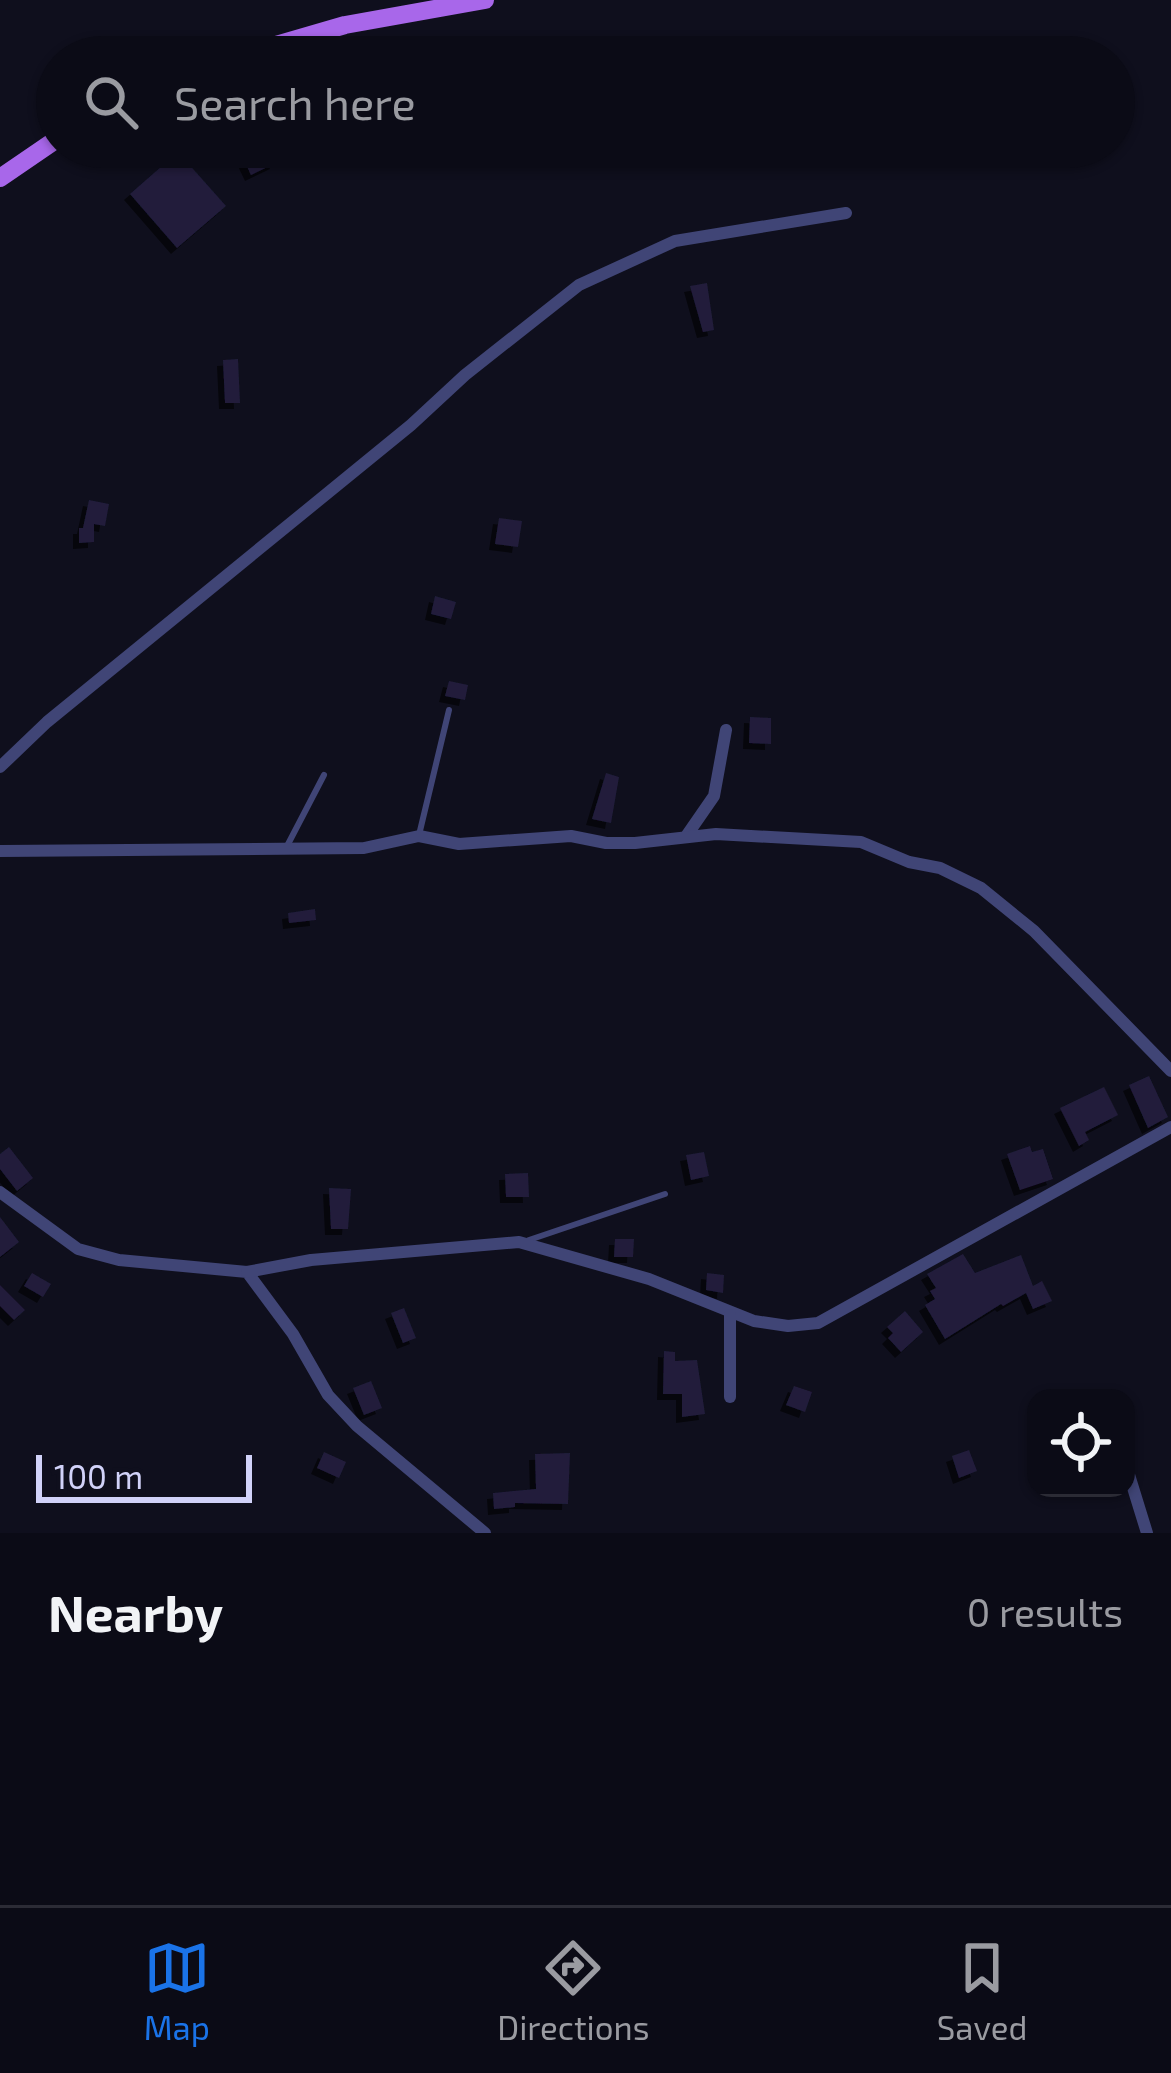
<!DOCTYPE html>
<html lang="en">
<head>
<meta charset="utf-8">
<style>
  body { margin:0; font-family:"Exo 2",sans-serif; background:#191923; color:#f1f3f6 }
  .controls { position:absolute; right:36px; bottom:36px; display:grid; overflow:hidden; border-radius:24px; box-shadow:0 3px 9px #0004 }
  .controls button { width:108px; height:108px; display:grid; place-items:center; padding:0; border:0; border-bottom:3px solid #2b2b35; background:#0b0b16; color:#f1f3f6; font:60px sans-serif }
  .scale { position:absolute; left:36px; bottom:30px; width:216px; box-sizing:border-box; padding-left:12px; border:6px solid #d1d2f9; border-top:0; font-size:33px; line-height:42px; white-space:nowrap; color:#d1d2f9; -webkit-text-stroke:9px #0f0f1d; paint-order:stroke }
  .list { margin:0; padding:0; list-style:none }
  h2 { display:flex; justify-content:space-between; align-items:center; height:156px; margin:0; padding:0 48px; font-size:51px }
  h2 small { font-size:39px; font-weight:400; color:#9a9ba1 }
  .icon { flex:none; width:66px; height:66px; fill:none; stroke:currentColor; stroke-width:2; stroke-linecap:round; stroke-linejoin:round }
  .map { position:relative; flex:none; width:1171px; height:1533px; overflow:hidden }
  .search { position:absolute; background:#0b0b16; box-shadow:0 3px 9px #0004; left:36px; right:36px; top:36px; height:132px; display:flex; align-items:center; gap:30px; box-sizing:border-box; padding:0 42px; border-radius:66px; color:#9a9ba1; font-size:45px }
  .sheet { height:372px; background:#0b0b16 }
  nav { display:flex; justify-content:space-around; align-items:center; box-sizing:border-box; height:168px; border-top:3px solid #2b2b35; background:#0b0b16; font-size:33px; color:#9a9ba1 }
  nav a { display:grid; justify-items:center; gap:6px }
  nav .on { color:#1a73e8 }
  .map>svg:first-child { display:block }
</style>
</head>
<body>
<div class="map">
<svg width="1171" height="1533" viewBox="0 0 1171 1533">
  <defs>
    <filter id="shadow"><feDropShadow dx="-6" dy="6" stdDeviation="0" flood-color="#0009"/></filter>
  </defs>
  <rect width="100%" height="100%" fill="#0f0f1d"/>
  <!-- building -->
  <g fill="#201d3b" filter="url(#shadow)">
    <path d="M 250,147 L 269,147 L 276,163 L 251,175 L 240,152 Z"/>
    <path d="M 178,152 L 226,206 L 177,248 L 130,194 Z"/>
    <path d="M 707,283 L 714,330 L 703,332 L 690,286 Z"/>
    <path d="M 238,359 L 240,403 L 225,403 L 223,360 Z"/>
    <path d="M 89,500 L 109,504 L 105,526 L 94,524 L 94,542 L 79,543 L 79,528 L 83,528 Z"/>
    <path d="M 499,518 L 522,521 L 518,547 L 495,544 Z"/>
    <path d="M 435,596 L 456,602 L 451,619 L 431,614 Z"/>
    <path d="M 449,681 L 468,685 L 465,700 L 445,696 Z"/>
    <path d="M 750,717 L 771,718 L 771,744 L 749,743 Z"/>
    <path d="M 606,773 L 619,777 L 611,823 L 592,819 Z"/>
    <path d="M 315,909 L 316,920 L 289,923 L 288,913 Z"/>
    <path d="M 1149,1076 L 1168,1117 L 1148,1128 L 1129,1085 Z"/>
    <path d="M 1104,1087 L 1118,1115 L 1085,1132 L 1089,1140 L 1079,1146 L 1060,1108 Z"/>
    <path d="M 1030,1146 L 1032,1152 L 1043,1149 L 1053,1179 L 1020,1190 L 1007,1154 Z"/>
    <path d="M 9,1147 L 33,1178 L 17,1191 L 0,1169 L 0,1154 Z"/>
    <path d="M 704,1152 L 709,1176 L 691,1180 L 686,1155 Z"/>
    <path d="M 528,1173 L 529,1197 L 506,1197 L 505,1174 Z"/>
    <path d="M 329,1188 L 351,1189 L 348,1229 L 331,1229 Z"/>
    <path d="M 0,1217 L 19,1242 L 0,1257 Z"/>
    <path d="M 615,1239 L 634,1239 L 633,1257 L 614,1257 Z"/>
    <path d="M 963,1254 L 975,1273 L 1021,1255 L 1033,1286 L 1042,1281 L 1052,1301 L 1033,1309 L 1026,1293 L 1003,1306 L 1001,1304 L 945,1339 L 925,1305 L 935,1299 L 930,1291 L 936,1288 L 927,1274 Z"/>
    <path d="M 32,1273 L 51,1284 L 43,1297 L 24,1286 Z"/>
    <path d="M 707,1273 L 724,1275 L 723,1293 L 706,1290 Z"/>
    <path d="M 0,1285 L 25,1310 L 14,1320 L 0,1306 Z"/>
    <path d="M 404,1308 L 416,1338 L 403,1343 L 391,1313 Z"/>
    <path d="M 905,1311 L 923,1332 L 901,1352 L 888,1338 L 893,1333 L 887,1327 Z"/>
    <path d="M 664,1351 L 675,1352 L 675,1361 L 697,1360 L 705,1414 L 682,1417 L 682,1394 L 663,1394 Z"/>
    <path d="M 371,1381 L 382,1408 L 364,1415 L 353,1388 Z"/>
    <path d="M 794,1386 L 812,1392 L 805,1412 L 786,1405 Z"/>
    <path d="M 969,1450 L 977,1471 L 959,1478 L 952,1456 Z"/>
    <path d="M 324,1452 L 346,1462 L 339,1478 L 317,1468 Z"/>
    <path d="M 570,1453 L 568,1504 L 515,1503 L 515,1507 L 494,1509 L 493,1493 L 536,1489 L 535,1454 Z"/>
  </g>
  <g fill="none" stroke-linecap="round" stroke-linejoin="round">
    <!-- lane -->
    <g stroke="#404576" stroke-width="6">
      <path d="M 419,835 L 449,710"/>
      <path d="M 286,848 L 324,775"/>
      <path d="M 529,1240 L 665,1194"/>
    </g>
    <!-- street -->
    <g stroke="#404576" stroke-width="12">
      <path d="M 0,767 L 47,722 L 411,425 L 465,375 L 579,285 L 675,241 L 846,213"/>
      <path d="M 687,835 L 714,796 L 726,730"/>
      <path d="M 0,851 L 364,848 L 419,836 L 459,844 L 571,836 L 606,843 L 635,843 L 716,834 L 861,842 L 909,862 L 940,868 L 981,888 L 1034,931 L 1171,1071"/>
      <path d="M 0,1192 L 78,1249 L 119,1260 L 247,1272 L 293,1334 L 328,1395 L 357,1426 L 485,1533"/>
      <path d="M 247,1272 L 311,1260 L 519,1242 L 649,1279 L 754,1321 L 788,1326 L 818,1323 L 1171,1127"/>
      <path d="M 730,1315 L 730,1397"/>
      <path d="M 1126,1465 L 1147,1533"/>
    </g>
    <!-- primary -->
    <g stroke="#a867ea" stroke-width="18">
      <path d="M 235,57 L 345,25 L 485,0"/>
      <path d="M 0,178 L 57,139"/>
    </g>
  </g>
</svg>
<div class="controls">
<button><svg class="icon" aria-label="locate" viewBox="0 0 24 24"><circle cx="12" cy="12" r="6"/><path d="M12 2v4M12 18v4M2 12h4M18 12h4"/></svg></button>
</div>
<div class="scale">100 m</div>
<div class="search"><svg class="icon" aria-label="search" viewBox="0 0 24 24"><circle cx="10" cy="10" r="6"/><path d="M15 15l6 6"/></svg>Search here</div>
</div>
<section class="sheet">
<h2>Nearby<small>0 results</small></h2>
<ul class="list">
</ul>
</section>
<nav>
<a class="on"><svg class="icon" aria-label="map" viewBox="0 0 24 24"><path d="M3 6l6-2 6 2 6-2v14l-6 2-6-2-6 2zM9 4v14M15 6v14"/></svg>Map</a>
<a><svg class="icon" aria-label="directions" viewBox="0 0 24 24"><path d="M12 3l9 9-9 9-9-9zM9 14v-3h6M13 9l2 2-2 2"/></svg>Directions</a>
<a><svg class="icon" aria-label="saved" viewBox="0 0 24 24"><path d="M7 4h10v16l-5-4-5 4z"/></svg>Saved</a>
</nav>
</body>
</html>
